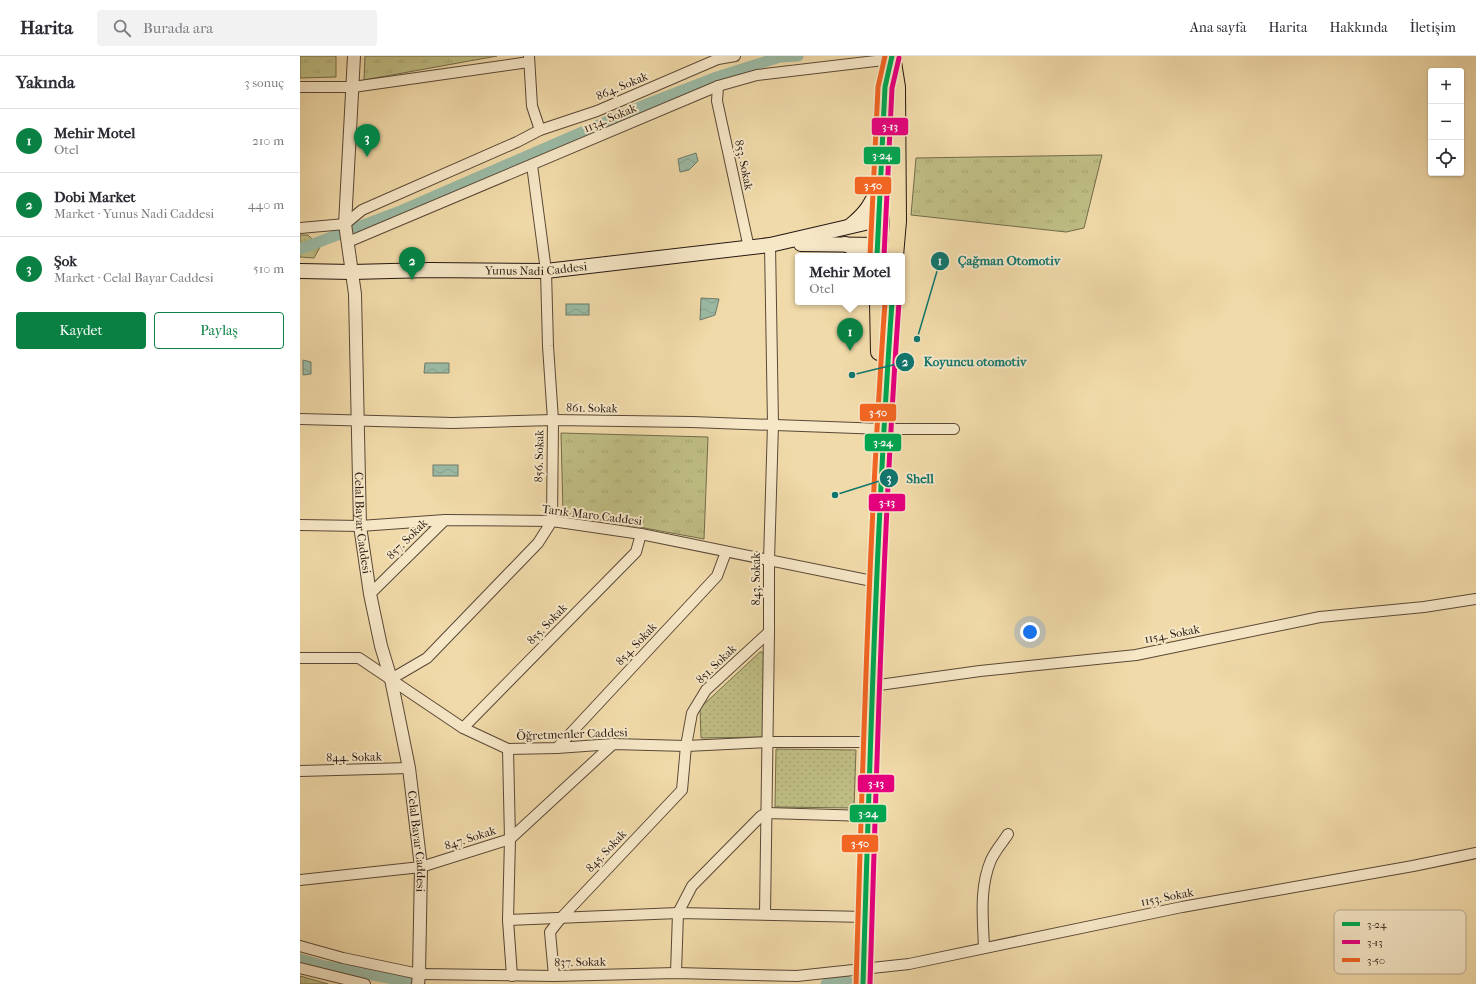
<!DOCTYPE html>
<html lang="tr">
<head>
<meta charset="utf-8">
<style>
  body { margin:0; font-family:"IM FELL French Canon",serif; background:#f2f2f3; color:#2b2b33 }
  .controls { position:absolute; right:12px; top:12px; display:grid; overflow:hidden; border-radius:4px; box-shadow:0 1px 3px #0004 }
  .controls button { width:36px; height:36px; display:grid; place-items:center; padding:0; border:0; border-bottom:1px solid #e1e1e2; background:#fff; color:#2b2b33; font:20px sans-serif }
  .you { position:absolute; left:730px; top:576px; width:14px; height:14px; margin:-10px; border:3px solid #fff; border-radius:50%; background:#1a73e8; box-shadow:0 0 0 6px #1a73e833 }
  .badge { display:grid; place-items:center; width:26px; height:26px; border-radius:50%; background:#0b8043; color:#fff; font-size:13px; font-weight:700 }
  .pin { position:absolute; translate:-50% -33px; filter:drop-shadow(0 1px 2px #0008) }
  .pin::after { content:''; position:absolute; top:21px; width:14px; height:12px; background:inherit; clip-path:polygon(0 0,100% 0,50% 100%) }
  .popup { position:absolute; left:495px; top:197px; width:110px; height:52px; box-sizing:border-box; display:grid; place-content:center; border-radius:4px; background:#fff; filter:drop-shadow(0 1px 3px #0005); font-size:13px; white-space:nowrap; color:#7c7c81 }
  .popup b { font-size:15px; color:#2b2b33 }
  .popup::after { content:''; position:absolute; left:50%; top:100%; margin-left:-8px; border:8px solid transparent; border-top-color:#fff }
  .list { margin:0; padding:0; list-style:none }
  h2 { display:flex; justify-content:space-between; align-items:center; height:52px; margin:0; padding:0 16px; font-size:17px }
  h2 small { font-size:13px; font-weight:400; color:#7c7c81 }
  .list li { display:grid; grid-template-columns:26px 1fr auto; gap:12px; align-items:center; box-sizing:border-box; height:64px; padding:0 16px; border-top:1px solid #e1e1e2 }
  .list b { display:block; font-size:15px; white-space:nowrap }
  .list p { margin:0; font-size:13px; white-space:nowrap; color:#7c7c81 }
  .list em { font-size:13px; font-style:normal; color:#7c7c81 }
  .actions { display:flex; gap:8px; padding:12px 16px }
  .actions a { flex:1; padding:9px 0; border:1px solid #0b8043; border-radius:4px; text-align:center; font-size:14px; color:#0b8043 }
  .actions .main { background:#0b8043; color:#fff }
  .icon { flex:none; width:22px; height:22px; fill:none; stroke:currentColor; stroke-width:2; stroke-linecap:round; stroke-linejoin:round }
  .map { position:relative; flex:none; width:1176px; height:928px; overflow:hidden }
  header { display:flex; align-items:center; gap:24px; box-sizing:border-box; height:56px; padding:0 20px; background:#fff; border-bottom:1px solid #e1e1e2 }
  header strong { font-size:19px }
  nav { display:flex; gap:22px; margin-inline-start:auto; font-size:14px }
  .search { width:280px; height:36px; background:#f2f2f3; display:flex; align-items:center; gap:10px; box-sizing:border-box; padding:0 14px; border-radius:4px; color:#7c7c81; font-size:15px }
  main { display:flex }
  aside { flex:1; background:#fff }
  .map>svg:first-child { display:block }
</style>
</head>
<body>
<header>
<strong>Harita</strong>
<div class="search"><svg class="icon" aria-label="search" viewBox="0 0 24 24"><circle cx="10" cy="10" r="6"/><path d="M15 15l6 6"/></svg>Burada ara</div>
<nav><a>Ana sayfa</a><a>Harita</a><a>Hakkında</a><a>İletişim</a></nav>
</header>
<main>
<aside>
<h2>Yakında<small>3 sonuç</small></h2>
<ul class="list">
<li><span class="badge">1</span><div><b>Mehir Motel</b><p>Otel</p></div><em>210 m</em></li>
<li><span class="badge">2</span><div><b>Dobi Market</b><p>Market · Yunus Nadi Caddesi</p></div><em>440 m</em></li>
<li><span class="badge">3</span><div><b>Şok</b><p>Market · Celal Bayar Caddesi</p></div><em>510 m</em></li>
</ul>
<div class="actions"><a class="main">Kaydet</a><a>Paylaş</a></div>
</aside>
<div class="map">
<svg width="1176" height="928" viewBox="0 0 1176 928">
  <defs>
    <pattern id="grass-tufts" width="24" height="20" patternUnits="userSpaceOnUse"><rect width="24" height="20" fill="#bfbe84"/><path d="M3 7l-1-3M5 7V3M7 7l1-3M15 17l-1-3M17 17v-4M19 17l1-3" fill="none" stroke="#a4a371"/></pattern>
    <pattern id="park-dots" width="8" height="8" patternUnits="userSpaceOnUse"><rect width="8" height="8" fill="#bfbe84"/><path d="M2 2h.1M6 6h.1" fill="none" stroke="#a4a371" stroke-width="1.8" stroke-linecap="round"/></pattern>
    <pattern id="water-waves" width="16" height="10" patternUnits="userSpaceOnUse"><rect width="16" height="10" fill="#9bbba6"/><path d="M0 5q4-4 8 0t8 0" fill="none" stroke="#86a08e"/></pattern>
  </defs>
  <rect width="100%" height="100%" fill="#f1daa9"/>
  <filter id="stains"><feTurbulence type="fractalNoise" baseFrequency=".005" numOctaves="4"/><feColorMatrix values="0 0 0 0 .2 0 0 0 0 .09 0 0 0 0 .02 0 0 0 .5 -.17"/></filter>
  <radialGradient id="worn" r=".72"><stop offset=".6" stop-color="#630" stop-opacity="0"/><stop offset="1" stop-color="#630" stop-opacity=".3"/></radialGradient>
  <!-- grass -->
  <g fill="url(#grass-tufts)" stroke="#736b4a">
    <path d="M 0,0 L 36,0 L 36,21 L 0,22 Z"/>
    <path d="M 65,0 L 197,0 L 64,24 Z"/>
    <path d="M 802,99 L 784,172 L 766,176 L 611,159 L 616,102 Z"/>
    <path d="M 0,179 L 8,179 L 20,191 L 14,202 L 0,201 Z"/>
    <path d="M 261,377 L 408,381 L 404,483 L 263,457 Z"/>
    <path d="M 0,920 L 28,928 L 0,928 Z"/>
  </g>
  <!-- park -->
  <g fill="url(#park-dots)" stroke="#736b4a">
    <path d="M 460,596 L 467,596 L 463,681 L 401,682 L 400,652 Z"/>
    <path d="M 476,693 L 556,694 L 554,752 L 475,751 Z"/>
  </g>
  <!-- water -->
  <g fill="url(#water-waves)" stroke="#6d7a6a">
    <path d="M 396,97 L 398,105 L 389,114 L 380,116 L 378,103 Z"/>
    <path d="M 401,242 L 419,243 L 415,259 L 400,264 Z"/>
    <rect x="266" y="248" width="23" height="11"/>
    <path d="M 3,304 L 11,306 L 11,318 L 3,319 Z"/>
    <path d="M 125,307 L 149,307 L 149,317 L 124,317 Z"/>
    <rect x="133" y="409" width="25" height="11"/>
  </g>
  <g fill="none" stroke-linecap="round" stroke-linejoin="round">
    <!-- canal -->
    <g stroke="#9bbba6" stroke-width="11">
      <path d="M 0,193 L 98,156 L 342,50 L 417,21 L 480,1 L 498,0"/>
      <path d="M 0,903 L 25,910 L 120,928"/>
      <path d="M 526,928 L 547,925"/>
    </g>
    <defs>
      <g id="minor">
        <path d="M 229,0 L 232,50 L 240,74"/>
        <path d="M 418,30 L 417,45 L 449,192"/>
        <path d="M 0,31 L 53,31 L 229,6"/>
        <path d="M 0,172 L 45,168 L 62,154 L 217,86 L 240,74 L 297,55 L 418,3 L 435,0"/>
        <path d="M 48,186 L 418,30 L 457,19 L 592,3"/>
        <path d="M 0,363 L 153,367 L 253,364 L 392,366 L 583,373 L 654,373"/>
        <path d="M 0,469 L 60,470 L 145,464 L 252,465 L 341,478 L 577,526"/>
        <path d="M 70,538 L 145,464"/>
        <path d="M 0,602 L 59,602 L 163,672 L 208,693 L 257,692 L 313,688 L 386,690 L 468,686 L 570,686"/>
        <path d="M 91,623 L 127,602 L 238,487 L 252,465 L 253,364 L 248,290 L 246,215 L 232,109"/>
        <path d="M 572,630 L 680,615 L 836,599 L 1020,561 L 1124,551 L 1176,543"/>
        <path d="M 163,672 L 336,496 L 341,478"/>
        <path d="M 257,692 L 417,520 L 426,496"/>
        <path d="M 208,693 L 210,783 L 208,864 L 212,920"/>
        <path d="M 0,715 L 109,712"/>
        <path d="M 0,824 L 121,811 L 210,783 L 313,688"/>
        <path d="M 465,858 L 469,576 L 469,505 L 473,368 L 470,189"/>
        <path d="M 208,864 L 378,857 L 566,861"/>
        <path d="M 0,890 L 43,902 L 119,918 L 254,920 L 376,917 L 497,920 L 609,908 L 882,851 L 1113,810 L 1176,797"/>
        <path d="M 684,892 C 683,863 679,832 691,804 C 695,795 703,786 708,778"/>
        <path d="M 0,912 L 65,928"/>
        <path d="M 376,917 L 378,857 L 392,830 L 461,760 L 467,757 L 568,760"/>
        <path d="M 254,920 L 250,876 L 261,862 L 382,734 L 386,690 L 392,657 L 406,634 L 469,576"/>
      </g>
      <g id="tertiary">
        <path id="s1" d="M 54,0 L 45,168 L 55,238 L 60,470 L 70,538 L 81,590 L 91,623 L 109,712 L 121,811 L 119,918 L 118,928"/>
      </g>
      <g id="secondary">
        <path d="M 550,170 C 566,157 570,150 579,131"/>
        <path d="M 501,188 L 577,189"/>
        <path d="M 545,188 L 557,194 L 563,200"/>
        <path id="s2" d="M 0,215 L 52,216 L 130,214 L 246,215 L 470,189 L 578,164"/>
      </g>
      <g id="primary">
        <path d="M 592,0 L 597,31 L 598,165 L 595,200"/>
        <path d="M 577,200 L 578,164 L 585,31 L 590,11"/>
        <path d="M 578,246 L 579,296"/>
        <path d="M 563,928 L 572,630 L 583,373 L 592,246"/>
      </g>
    </defs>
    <!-- minor casing -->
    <use href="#minor" stroke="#5a4837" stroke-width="12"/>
    <!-- tertiary casing -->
    <use href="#tertiary" stroke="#5a4837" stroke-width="14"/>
    <!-- secondary casing -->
    <use href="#secondary" stroke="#271811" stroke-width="16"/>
    <!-- primary casing -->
    <use href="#primary" stroke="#271811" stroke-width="18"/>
    <!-- minor -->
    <use href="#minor" stroke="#f6e7c7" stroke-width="10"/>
    <!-- tertiary -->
    <use href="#tertiary" stroke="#f6e7c7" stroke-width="12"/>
    <!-- secondary -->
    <use href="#secondary" stroke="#f6e7c7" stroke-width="14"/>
    <!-- primary -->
    <use href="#primary" stroke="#f1daa9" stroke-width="16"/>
    <defs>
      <g id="bus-1">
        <path d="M 577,200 L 585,31 L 592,0"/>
        <path d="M 563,928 C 570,701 576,473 592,246"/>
      </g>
      <g id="bus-2">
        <path d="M 584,200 L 592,32 L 599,2"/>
        <path d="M 570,928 C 577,701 583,473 599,246"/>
      </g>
      <g id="bus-3">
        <path d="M 570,200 L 578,31 L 585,0"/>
        <path d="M 556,928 C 563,700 569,473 585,246"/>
      </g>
    </defs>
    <!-- bus-1 casing -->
    <use href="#bus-1" stroke="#f6e7c7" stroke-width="8"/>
    <!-- bus-2 casing -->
    <use href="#bus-2" stroke="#f6e7c7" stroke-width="8"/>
    <!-- bus-3 casing -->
    <use href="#bus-3" stroke="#f6e7c7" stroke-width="8"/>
    <!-- bus-1 -->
    <use href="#bus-1" stroke="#00a651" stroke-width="5"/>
    <!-- bus-2 -->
    <use href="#bus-2" stroke="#e5007d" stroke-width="5"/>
    <!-- bus-3 -->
    <use href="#bus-3" stroke="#f26522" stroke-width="5"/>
  </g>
  <g text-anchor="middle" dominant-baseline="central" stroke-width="4" stroke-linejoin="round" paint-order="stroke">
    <!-- street labels -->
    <g font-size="12" fill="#271811" stroke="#f6e7c7">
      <text transform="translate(322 30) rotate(-23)">864. Sokak</text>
      <text transform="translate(310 62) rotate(-23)">1134. Sokak</text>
      <text transform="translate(444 109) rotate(78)">853. Sokak</text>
      <text stroke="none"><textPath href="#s2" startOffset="236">Yunus Nadi Caddesi</textPath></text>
      <text transform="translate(292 352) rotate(1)">861. Sokak</text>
      <text transform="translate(239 400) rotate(-89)">856. Sokak</text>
      <text transform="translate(292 459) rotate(7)">Tarık Maro Caddesi</text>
      <text stroke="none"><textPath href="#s1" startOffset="468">Celal Bayar Caddesi</textPath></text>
      <text transform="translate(107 483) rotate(-45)">857. Sokak</text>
      <text transform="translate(456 523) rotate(-90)">843. Sokak</text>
      <text transform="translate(247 568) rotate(-46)">855. Sokak</text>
      <text transform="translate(872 578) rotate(-11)">1154. Sokak</text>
      <text transform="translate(336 588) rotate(-47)">854. Sokak</text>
      <text transform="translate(416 608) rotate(-44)">851. Sokak</text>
      <text transform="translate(272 678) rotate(-2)">Öğretmenler Caddesi</text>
      <text transform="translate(54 701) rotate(-1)">844. Sokak</text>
      <text transform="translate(170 782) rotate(-18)">847. Sokak</text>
      <text stroke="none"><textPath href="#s1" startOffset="792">Celal Bayar Caddesi</textPath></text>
      <text transform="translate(306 795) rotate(-47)">845. Sokak</text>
      <text transform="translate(867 841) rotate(-11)">1153. Sokak</text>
      <text transform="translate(280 906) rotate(-1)">837. Sokak</text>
    </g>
  </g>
  <!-- legend -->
  <rect x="1034" y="854" width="132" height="64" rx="6" fill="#f6e7c7" stroke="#b8a990" stroke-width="1"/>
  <rect x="1042" y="866" width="18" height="4" fill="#00a651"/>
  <rect x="1042" y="884" width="18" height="4" fill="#e5007d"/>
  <rect x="1042" y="902" width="18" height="4" fill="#f26522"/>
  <g font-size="11" fill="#271811">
    <text x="1067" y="872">3-24</text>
    <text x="1067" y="890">3-13</text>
    <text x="1067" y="908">3-50</text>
  </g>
  <!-- callouts -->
  <path fill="none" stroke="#0f766e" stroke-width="1.5" d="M617 283L640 205M552 319L605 306M535 439L589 422"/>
  <g fill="#0f766e" stroke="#f6e7c7" stroke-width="1.5">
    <circle cx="617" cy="283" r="4"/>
    <circle cx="552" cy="319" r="4"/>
    <circle cx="535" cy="439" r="4"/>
    <circle cx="640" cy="205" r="10"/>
    <circle cx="605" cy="306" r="10"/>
    <circle cx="589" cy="422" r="10"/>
  </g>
  <g font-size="12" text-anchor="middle" font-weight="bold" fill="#fff">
    <text x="640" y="209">1</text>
    <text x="605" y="310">2</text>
    <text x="589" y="426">3</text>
  </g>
  <g font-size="13" text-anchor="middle" font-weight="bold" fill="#0f766e" stroke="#f6e7c7" stroke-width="4" stroke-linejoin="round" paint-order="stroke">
    <text x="709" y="209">Çağman Otomotiv</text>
    <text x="675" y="310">Koyuncu otomotiv</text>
    <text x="620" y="427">Shell</text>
  </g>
  <g stroke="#f6e7c7" stroke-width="1.5">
    <rect x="571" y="61" width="38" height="19" rx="4" fill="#e5007d"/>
    <rect x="563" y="90" width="38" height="19" rx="4" fill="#00a651"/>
    <rect x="554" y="120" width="38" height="19" rx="4" fill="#f26522"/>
    <rect x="559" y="347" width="38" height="19" rx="4" fill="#f26522"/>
    <rect x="564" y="377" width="38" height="19" rx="4" fill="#00a651"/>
    <rect x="568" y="437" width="38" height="19" rx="4" fill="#e5007d"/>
    <rect x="557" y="718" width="38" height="19" rx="4" fill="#e5007d"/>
    <rect x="549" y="748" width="38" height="19" rx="4" fill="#00a651"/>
    <rect x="541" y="778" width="38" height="19" rx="4" fill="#f26522"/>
  </g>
  <g font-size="11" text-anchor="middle" font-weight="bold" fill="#fff">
    <text x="590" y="74">3-13</text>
    <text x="582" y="103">3-24</text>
    <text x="573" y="133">3-50</text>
    <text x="578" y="360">3-50</text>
    <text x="583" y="390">3-24</text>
    <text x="587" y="450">3-13</text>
    <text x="576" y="731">3-13</text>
    <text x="568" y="761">3-24</text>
    <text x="560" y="791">3-50</text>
  </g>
  <rect width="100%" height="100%" filter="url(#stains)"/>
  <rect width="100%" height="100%" fill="url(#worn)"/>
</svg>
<div class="controls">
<button>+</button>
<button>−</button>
<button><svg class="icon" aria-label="locate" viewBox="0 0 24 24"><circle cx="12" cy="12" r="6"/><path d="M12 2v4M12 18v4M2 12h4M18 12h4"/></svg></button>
</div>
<div class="you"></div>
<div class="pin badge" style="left:550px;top:295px">1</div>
<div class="popup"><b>Mehir Motel</b>Otel</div>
<div class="pin badge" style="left:112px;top:224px">2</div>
<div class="pin badge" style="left:67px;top:101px">3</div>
</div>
</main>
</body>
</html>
